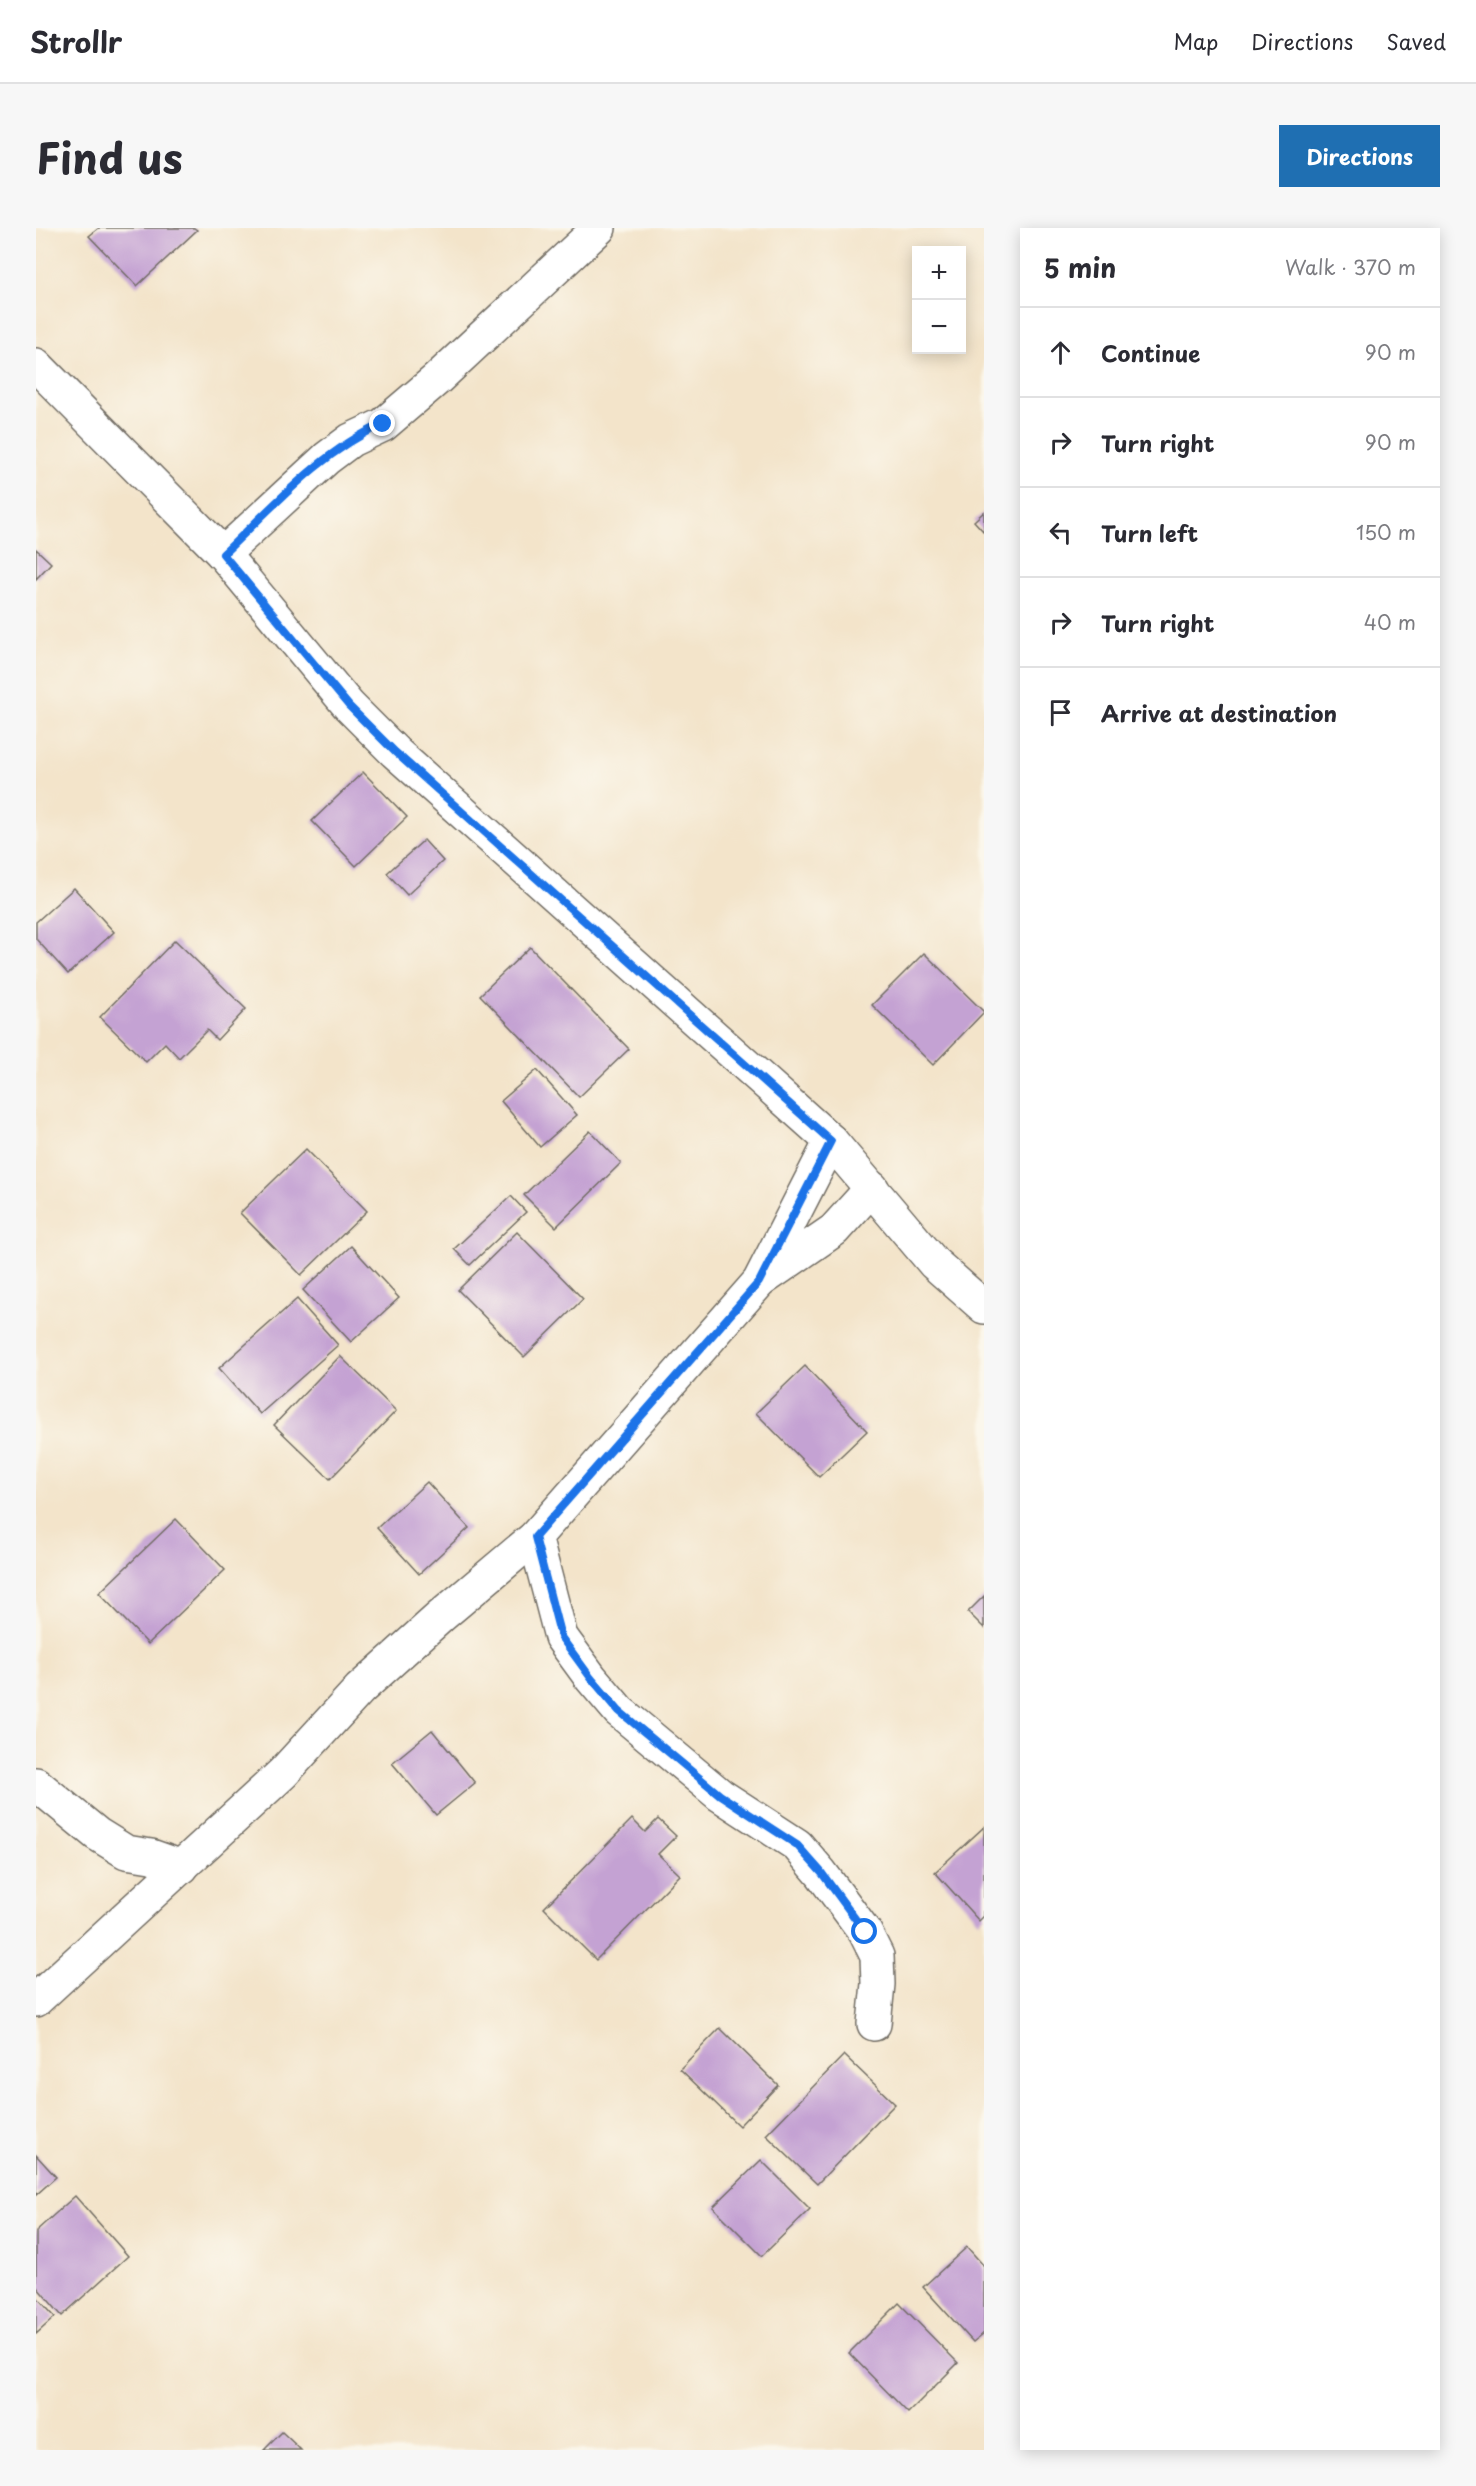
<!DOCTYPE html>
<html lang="en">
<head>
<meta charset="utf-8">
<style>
  body { margin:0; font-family:"Playpen Sans",sans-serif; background:#f7f7f7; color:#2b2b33 }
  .controls { position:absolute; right:18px; top:18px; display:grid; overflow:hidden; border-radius:0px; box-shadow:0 3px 15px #0003 }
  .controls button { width:54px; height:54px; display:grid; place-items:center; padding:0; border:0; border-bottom:2px solid #e1e1e2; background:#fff; color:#2b2b33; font:30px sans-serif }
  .stop { position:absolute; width:18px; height:18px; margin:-14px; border:4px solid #1a73e8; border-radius:50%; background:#fff }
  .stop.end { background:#1a73e8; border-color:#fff; box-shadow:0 2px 6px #0008 }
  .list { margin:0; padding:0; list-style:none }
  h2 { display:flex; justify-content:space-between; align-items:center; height:78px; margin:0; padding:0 24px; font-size:26px }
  h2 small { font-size:20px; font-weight:400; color:#7c7c81 }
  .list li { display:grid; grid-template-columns:39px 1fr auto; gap:18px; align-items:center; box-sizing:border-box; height:90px; padding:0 24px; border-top:2px solid #e1e1e2 }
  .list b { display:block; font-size:22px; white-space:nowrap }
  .list em { font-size:20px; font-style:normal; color:#7c7c81 }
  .icon { flex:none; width:33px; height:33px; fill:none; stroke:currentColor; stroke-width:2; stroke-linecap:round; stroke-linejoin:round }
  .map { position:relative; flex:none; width:948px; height:2222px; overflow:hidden; border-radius:0px }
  header { display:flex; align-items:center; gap:36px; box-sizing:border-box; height:84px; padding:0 30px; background:#fff; border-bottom:2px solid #e1e1e2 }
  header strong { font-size:28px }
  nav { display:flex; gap:33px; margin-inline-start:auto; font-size:21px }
  .intro { display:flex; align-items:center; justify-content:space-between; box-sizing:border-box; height:144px; padding:0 36px }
  h1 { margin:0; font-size:42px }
  .button { padding:15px 27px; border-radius:0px; background:#1f6fb2; color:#fff; font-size:21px; font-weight:700 }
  main { display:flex; gap:36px; padding:0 36px }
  aside { flex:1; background:#fff; border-radius:0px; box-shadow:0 3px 15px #0003 }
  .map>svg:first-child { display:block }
</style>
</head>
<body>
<header>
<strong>Strollr</strong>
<nav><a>Map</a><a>Directions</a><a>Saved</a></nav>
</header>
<div class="intro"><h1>Find us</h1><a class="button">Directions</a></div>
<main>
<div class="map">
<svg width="948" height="2222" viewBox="0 0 948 2222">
  <rect width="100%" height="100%" fill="#fbf7ec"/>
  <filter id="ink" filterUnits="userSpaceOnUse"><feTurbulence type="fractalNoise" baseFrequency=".0167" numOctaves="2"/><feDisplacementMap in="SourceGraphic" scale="12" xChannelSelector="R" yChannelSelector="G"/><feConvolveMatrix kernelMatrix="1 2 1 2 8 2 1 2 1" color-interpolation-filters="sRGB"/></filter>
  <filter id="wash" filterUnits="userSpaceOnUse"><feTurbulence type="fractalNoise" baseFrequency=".008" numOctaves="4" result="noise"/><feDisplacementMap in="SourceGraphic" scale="24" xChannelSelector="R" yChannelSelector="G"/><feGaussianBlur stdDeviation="1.35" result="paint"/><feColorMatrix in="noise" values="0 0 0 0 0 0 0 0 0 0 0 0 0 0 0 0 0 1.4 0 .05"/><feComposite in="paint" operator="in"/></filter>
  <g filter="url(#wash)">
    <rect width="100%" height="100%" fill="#f3e4ca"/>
    <g id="blocks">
      <!-- building -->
      <g fill="#c4a2d3">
        <path d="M 63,0 L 158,0 L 161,2 L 101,58 L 53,8 Z"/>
        <path d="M 948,284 L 948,304 L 938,293 Z"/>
        <path d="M 0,321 L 15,335 L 0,351 Z"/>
        <path d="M 327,544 L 371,589 L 320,638 L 276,593 Z"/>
        <path d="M 388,612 L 407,633 L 371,667 L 351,645 Z"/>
        <path d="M 38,660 L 78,704 L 32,746 L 0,711 L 0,694 Z"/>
        <path d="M 139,712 L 210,781 L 181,812 L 171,802 L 143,830 L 129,815 L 110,834 L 64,789 Z"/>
        <path d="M 494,719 L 593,821 L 543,869 L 444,767 Z"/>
        <path d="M 888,725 L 948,784 L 897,837 L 836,777 Z"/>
        <path d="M 501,842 L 541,887 L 504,919 L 465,873 Z"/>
        <path d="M 554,903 L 585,935 L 520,999 L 488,967 Z"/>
        <path d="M 270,921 L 331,983 L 265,1047 L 204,985 Z"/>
        <path d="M 475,968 L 490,984 L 434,1037 L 418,1021 Z"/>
        <path d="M 481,1004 L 547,1071 L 488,1129 L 422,1062 Z"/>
        <path d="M 315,1018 L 363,1070 L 315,1114 L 267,1062 Z"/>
        <path d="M 261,1071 L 302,1117 L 224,1186 L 183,1140 Z"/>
        <path d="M 304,1128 L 360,1183 L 294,1251 L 238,1197 Z"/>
        <path d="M 769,1138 L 831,1203 L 783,1249 L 720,1185 Z"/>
        <path d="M 391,1254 L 433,1300 L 383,1346 L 341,1300 Z"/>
        <path d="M 140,1291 L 189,1342 L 112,1416 L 63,1365 Z"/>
        <path d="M 948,1368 L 948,1400 L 932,1384 Z"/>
        <path d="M 396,1502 L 439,1555 L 400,1587 L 356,1535 Z"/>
        <path d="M 596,1591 L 609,1604 L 622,1591 L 640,1608 L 622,1626 L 644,1647 L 560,1732 L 508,1680 Z"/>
        <path d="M 948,1599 L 948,1688 L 943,1693 L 899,1644 Z"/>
        <path d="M 684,1800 L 742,1857 L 703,1898 L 644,1841 Z"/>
        <path d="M 808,1827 L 859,1876 L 781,1956 L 730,1907 Z"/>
        <path d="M 0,1927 L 20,1949 L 0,1967 Z"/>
        <path d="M 725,1932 L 774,1981 L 726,2028 L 677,1979 Z"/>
        <path d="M 39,1968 L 92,2028 L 26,2088 L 0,2058 L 0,2003 Z"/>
        <path d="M 931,2019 L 948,2038 L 948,2105 L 937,2114 L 887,2059 Z"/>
        <path d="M 0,2068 L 19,2089 L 0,2106 Z"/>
        <path d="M 863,2075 L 922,2135 L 872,2185 L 813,2125 Z"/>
        <path d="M 246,2204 L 265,2222 L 228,2222 Z"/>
      </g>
    </g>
  </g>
  <g filter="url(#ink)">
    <use href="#blocks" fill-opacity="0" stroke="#716c63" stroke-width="1.5"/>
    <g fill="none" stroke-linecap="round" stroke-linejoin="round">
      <defs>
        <g id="street">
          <path d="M 0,137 L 187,326 L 313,478 L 359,524 L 795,913 L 898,1035 L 948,1079"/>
          <path d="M 187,326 L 291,230 L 315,212 L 347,197 L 401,151 L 563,0"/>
          <path d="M 724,1053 L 798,1002 L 836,960"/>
          <path d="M 499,1309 L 525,1409 L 555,1450 L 583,1483 L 684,1567 L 761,1617 L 785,1645 L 829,1704 L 841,1728 L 842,1756 L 838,1796"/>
          <path d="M 0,1556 L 61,1606 L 90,1624 L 115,1628 L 146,1639"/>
          <path d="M 0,1772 L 247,1545 L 324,1461 L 404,1389 L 499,1309 L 723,1054 L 795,913"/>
        </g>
      </defs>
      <!-- street casing -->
      <use href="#street" stroke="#716c63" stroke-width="36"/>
      <!-- street -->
      <use href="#street" stroke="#fff" stroke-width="33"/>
    </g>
  </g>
  <g fill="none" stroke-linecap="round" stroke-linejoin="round" filter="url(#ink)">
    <!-- route -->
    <path stroke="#1a73e8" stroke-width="8" d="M 347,196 C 284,224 236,280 187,326 L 313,478 L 359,524 L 795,913 L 723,1054 L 499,1309 L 525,1409 L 555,1450 L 583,1483 L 684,1567 L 761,1617 L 785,1644 L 829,1704"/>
  </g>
</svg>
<div class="controls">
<button>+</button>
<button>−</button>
</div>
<div class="stop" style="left:829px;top:1704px"></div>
<div class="stop end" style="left:347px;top:196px"></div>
</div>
<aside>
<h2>5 min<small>Walk · 370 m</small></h2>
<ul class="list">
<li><svg class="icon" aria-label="ahead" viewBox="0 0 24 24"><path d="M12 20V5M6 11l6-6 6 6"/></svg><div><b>Continue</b></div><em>90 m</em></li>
<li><svg class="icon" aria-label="right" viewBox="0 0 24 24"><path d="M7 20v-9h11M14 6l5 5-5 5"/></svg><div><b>Turn right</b></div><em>90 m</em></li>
<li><svg class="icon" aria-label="left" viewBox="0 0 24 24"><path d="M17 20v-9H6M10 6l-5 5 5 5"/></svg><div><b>Turn left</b></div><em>150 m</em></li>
<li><svg class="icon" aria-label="right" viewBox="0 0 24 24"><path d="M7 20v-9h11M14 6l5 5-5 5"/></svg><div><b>Turn right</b></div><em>40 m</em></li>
<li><svg class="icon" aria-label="arrive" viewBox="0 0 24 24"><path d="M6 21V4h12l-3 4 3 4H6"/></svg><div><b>Arrive at destination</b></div></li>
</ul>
</aside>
</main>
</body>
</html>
